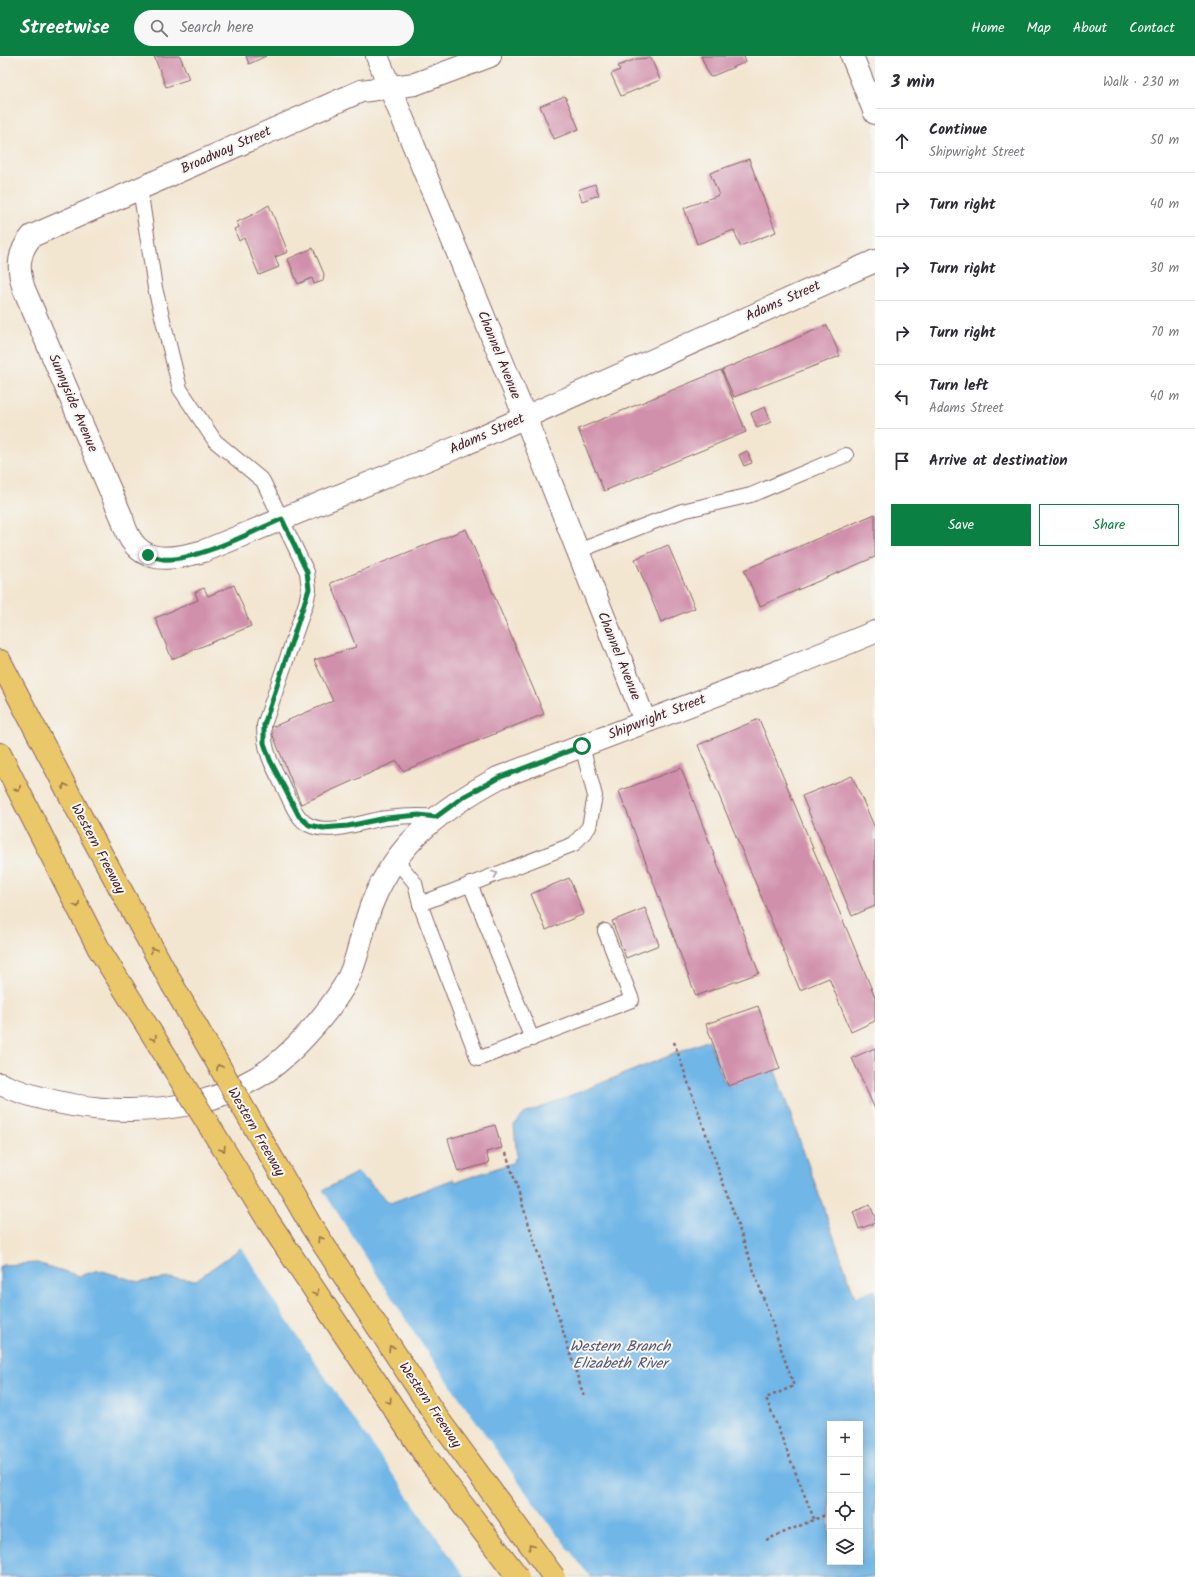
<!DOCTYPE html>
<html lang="en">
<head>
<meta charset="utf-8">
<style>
  body { margin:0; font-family:Kalam,sans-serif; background:#f7f7f7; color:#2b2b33 }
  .controls { position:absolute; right:12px; bottom:12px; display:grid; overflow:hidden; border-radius:0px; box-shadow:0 2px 10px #0003 }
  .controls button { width:36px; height:36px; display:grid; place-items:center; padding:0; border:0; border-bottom:1px solid #e1e1e2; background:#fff; color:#2b2b33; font:20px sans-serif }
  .stop { position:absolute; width:12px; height:12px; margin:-9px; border:3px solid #0b8043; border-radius:50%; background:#fff }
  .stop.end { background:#0b8043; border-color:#fff; box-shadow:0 1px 4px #0008 }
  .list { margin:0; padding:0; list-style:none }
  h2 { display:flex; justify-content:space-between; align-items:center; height:52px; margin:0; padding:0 16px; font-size:17px }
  h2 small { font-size:13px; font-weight:400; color:#7c7c81 }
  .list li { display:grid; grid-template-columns:26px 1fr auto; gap:12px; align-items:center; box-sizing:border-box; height:64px; padding:0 16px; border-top:1px solid #e1e1e2 }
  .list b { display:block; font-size:15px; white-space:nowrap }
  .list p { margin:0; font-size:13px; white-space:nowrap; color:#7c7c81 }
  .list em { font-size:13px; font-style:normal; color:#7c7c81 }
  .actions { display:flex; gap:8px; padding:12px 16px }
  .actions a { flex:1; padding:9px 0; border:1px solid #0b8043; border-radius:0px; text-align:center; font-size:14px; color:#0b8043 }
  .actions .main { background:#0b8043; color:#fff }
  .icon { flex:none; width:22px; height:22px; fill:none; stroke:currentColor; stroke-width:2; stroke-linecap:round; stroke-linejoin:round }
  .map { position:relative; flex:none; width:875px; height:1521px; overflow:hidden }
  header { display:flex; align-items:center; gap:24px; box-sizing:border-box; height:56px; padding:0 20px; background:#0b8043; color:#fff }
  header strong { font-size:19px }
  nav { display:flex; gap:22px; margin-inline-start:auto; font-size:14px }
  .search { width:280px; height:36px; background:#f7f7f7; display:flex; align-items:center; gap:10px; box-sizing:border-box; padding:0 14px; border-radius:22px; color:#7c7c81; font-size:15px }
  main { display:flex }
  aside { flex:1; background:#fff }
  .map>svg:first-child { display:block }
</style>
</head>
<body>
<header>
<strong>Streetwise</strong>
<div class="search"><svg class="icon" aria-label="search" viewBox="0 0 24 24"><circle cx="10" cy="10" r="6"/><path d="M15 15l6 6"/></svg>Search here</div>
<nav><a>Home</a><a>Map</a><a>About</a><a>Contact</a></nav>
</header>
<main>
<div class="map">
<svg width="875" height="1521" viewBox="0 0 875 1521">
  <rect width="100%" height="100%" fill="#f6f6f2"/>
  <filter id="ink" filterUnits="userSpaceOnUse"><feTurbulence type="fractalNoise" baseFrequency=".025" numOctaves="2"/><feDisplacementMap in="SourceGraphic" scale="8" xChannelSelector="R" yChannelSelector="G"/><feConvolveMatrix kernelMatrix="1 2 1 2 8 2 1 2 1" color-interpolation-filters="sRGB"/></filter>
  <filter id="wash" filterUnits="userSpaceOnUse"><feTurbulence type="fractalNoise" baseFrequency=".012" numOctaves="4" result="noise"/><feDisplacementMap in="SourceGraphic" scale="16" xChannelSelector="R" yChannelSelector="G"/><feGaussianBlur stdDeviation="0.9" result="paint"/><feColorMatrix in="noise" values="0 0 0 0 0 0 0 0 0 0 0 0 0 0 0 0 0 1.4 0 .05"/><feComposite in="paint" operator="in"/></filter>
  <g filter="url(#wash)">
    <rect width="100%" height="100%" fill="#f3e6d1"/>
    <!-- water -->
    <path fill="#70b6e7" stroke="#5d6a89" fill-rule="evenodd" d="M 709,984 L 725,1027 L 773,1009 L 855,1241 L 875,1234 L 875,1521 L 0,1521 L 0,1211 L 4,1209 L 37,1207 L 80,1220 L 99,1214 L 139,1226 L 169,1222 L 196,1224 L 318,1137 L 358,1116 L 390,1147 L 454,1123 L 456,1126 L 512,1107 L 517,1100 L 514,1069 L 524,1058 ZM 830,1368 L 860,1368 L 860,1506 L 830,1506 Z"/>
    <!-- pier -->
    <path fill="#f3e6d1" d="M 322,1133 L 419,1284 L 534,1448 L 590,1521 L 465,1521 L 340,1343 L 276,1248 L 241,1190 Z"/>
    <g id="blocks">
      <!-- building -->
      <g fill="#d08faa">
        <path d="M 154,0 L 180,0 L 189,23 L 166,31 Z"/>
        <path d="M 246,0 L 266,0 L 249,8 Z"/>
        <path d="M 701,0 L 744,0 L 746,6 L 710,21 Z"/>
        <path d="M 651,2 L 660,24 L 621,40 L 611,18 L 620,14 L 618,10 L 636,3 Z"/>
        <path d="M 565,40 L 579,73 L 554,83 L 540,50 Z"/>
        <path d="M 749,103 L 776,176 L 740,190 L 734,174 L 697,188 L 684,152 L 719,139 L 710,117 Z"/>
        <path d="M 595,128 L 599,139 L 582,145 L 578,134 Z"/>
        <path d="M 269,149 L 288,196 L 275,201 L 279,211 L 259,219 L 244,182 L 239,185 L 234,173 L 239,171 L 237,166 L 252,159 Z"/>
        <path d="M 313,192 L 324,218 L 323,225 L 314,228 L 312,222 L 298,228 L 288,203 Z"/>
        <path d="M 827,269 L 840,300 L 734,341 L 722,314 Z"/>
        <path d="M 721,314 L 746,376 L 604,435 L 578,373 Z"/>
        <path d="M 765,351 L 771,366 L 757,372 L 751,357 Z"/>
        <path d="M 747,395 L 752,407 L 744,410 L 739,399 Z"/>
        <path d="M 875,458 L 875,501 L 760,550 L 744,514 Z"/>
        <path d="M 466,473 L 544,658 L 403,715 L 397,705 L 301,748 L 270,672 L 333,645 L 314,604 L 356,591 L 331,527 Z"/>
        <path d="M 668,489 L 695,552 L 661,566 L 635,503 Z"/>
        <path d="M 234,529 L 251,570 L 172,603 L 155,562 L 198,544 L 195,536 L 204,532 L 208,540 Z"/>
        <path d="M 759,663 L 875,941 L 875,965 L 851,976 L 829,922 L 800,934 L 698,689 Z"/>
        <path d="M 681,712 L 759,917 L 696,940 L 619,735 Z"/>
        <path d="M 852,720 L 875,772 L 875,850 L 852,860 L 802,740 Z"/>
        <path d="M 569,822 L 584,858 L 546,874 L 531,838 Z"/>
        <path d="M 645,852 L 659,889 L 626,902 L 612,865 Z"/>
        <path d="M 758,950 L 780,1013 L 728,1030 L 706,968 Z"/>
        <path d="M 875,992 L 875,1053 L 852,1002 Z"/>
        <path d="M 495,1069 L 502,1092 L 486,1096 L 489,1107 L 458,1116 L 448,1083 Z"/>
        <path d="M 870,1149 L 875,1161 L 875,1167 L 859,1173 L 853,1156 Z"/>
      </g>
    </g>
  </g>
  <g filter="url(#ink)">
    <use href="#blocks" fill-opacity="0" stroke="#856565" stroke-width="1"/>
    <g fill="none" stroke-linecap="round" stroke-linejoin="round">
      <defs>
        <g id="lane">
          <path d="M 140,132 L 155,232 L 180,333 L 215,385 L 263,425 L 307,516 L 309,533 L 306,547 L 264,669 C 264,696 272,709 284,732 C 290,744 296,763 309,769 C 332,780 364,764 387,762 C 403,760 419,759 436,761"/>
          <path d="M 578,495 L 682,455 L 751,439 L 846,399"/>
          <path d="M 396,804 L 415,827 L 420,848 L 478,1003 L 632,944 L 605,875"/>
          <path d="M 470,828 L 532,983"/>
          <path d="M 420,848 L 574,788 L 589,771 L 595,740 L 582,690"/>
        </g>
        <g id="street">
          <path d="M 377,0 L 525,361 L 645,665"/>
          <path d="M 490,0 L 415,28 L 361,35 L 32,180 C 18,196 17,212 24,233 L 122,462 C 134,509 164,506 204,495 L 465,388 L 875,205"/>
          <path d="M 852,0 L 875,57"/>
          <path d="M 0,1028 C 63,1054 136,1062 202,1045 C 218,1041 240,1031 254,1023 C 285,1007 326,960 344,930 C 359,905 361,873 373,845 C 398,785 443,752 498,722 L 782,614 L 875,576"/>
        </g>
        <g id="highway">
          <path d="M 0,605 L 78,755 L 172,928"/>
          <path d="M 0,698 L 99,893 L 134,949"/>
        </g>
      </defs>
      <!-- lane casing -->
      <use href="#lane" stroke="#856565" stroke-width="16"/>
      <!-- street casing -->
      <use href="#street" stroke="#856565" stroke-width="24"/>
      <!-- highway casing -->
      <use href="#highway" stroke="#856565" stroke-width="24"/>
      <!-- path -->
      <g stroke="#856565" stroke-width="2.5" stroke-dasharray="3 3" stroke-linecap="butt">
        <path d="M 674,986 L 794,1330 L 766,1342 L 814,1463"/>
        <path d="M 506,1097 L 584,1341"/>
        <path d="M 860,1444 L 862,1443"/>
        <path d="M 766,1484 L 830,1457"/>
      </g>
      <!-- lane -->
      <use href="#lane" stroke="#fff" stroke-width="14"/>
      <!-- street -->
      <use href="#street" stroke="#fff" stroke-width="22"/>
      <!-- highway -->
      <use href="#highway" stroke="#eac769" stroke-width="22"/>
      <defs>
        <g id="highway-bridge">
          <path d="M 172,928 L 310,1168 L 436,1360 L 554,1521"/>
          <path d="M 134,949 L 269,1166 L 429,1405 L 518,1521"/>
        </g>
      </defs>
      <!-- highway-bridge casing -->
      <use href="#highway-bridge" stroke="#856565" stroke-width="24" stroke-linecap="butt"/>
      <!-- highway-bridge -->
      <use href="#highway-bridge" stroke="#eac769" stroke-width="22"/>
    </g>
    <!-- one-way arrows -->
    <defs><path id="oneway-chevron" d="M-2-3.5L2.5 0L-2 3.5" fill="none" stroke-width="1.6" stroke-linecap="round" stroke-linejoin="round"/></defs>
    <g stroke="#9a734a">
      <use href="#oneway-chevron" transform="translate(65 730) rotate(-117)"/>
      <use href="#oneway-chevron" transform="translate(18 733) rotate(63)"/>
      <use href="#oneway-chevron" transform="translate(77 849) rotate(63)"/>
      <use href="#oneway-chevron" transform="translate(153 894) rotate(-119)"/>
      <use href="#oneway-chevron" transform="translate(154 982) rotate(58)"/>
      <use href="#oneway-chevron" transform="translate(219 1011) rotate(-120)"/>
      <use href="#oneway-chevron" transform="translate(223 1093) rotate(58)"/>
      <use href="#oneway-chevron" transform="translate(320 1183) rotate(-123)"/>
      <use href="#oneway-chevron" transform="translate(316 1237) rotate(56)"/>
      <use href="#oneway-chevron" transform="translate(391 1292) rotate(-123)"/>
      <use href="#oneway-chevron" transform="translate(389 1345) rotate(56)"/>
      <use href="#oneway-chevron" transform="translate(531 1490) rotate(-126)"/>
    </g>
    <use stroke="#ae9aa0" href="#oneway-chevron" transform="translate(495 818) rotate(-22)"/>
  </g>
  <g fill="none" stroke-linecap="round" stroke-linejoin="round" filter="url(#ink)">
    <!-- route -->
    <path stroke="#0b8043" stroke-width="5" d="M 148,499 C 152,500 158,502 163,503 C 194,506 252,476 282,463 L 307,516 L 309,533 L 264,669 L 264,687 L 270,704 L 299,760 L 309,769 L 323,772 L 348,770 L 386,762 L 419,759 L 436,761 L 463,741 L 498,722 L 582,690"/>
  </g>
  <g text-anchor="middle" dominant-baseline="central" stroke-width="4" stroke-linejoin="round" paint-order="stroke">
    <!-- street labels -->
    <g font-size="14" fill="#4a1f2b" stroke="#f6f6f2">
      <text transform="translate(226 94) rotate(-24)">Broadway Street</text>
      <text transform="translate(783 245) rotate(-24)">Adams Street</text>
      <text transform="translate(499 299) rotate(68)">Channel Avenue</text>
      <text transform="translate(73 347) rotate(67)">Sunnyside Avenue</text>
      <text transform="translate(487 378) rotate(-24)">Adams Street</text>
      <text transform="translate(619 600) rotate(68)">Channel Avenue</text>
      <text transform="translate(657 661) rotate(-21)">Shipwright Street</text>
      <text transform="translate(98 793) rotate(62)">Western Freeway</text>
      <text transform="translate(256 1076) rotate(60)">Western Freeway</text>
      <text transform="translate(430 1349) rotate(56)">Western Freeway</text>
    </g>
    <!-- water labels -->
    <g font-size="15" font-style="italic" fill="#57546d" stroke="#f6f6f2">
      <text x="620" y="1291">Western Branch<tspan x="620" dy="17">Elizabeth River</tspan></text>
    </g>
  </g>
</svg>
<div class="controls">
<button>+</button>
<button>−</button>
<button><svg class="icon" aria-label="locate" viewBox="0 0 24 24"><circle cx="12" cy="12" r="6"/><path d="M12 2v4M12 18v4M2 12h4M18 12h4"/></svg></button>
<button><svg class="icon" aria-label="layers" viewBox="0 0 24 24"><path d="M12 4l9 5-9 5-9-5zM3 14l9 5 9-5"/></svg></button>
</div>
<div class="stop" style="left:582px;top:690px"></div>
<div class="stop end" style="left:148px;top:499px"></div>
</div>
<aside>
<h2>3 min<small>Walk · 230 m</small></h2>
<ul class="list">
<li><svg class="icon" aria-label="ahead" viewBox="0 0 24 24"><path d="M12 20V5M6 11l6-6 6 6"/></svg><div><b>Continue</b><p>Shipwright Street</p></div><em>50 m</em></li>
<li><svg class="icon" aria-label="right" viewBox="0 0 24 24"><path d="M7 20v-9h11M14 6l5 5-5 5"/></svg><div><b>Turn right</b></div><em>40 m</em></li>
<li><svg class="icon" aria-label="right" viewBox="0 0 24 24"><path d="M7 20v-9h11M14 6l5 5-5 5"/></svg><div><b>Turn right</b></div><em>30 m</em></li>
<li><svg class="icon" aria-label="right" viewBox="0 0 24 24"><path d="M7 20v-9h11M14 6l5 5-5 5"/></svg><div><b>Turn right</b></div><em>70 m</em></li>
<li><svg class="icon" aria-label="left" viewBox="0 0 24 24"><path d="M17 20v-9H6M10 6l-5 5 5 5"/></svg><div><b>Turn left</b><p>Adams Street</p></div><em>40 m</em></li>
<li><svg class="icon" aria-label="arrive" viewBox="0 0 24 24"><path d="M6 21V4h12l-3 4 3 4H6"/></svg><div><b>Arrive at destination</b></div></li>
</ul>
<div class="actions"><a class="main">Save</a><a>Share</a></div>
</aside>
</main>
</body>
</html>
